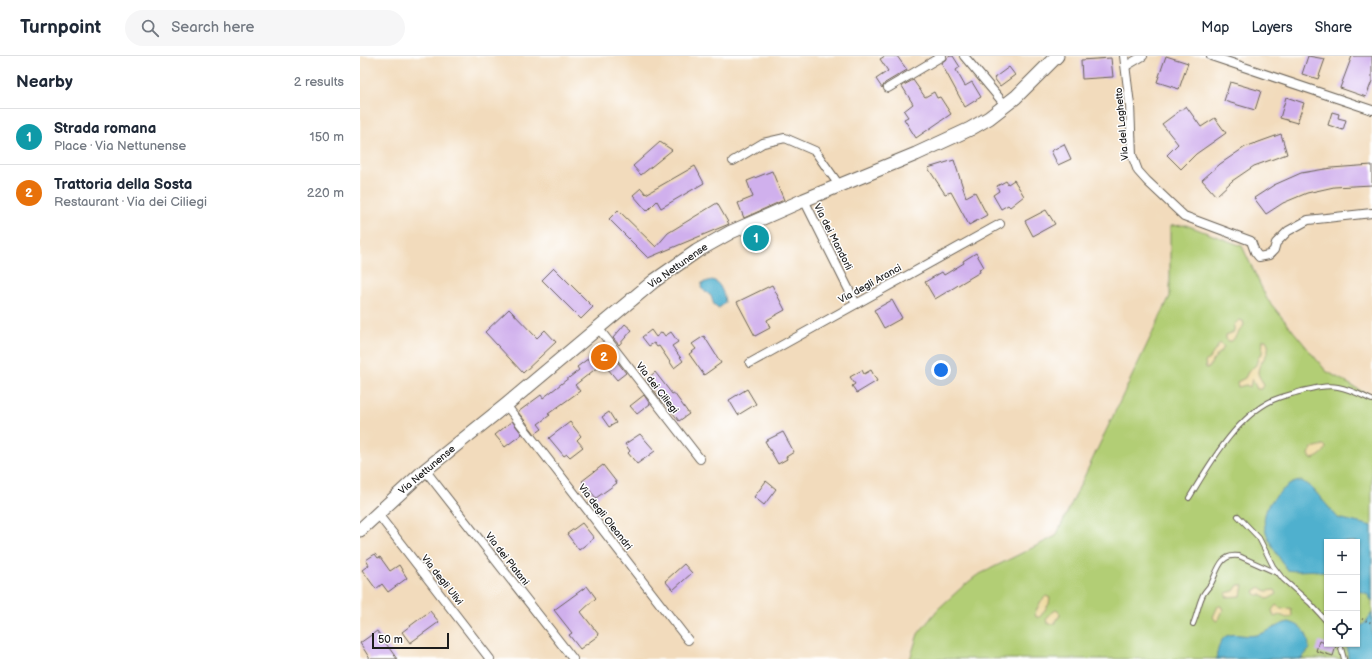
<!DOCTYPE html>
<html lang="en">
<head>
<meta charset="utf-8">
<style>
  body { margin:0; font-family:"Balsamiq Sans",sans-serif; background:#f6f6f7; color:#1f2937 }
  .controls { position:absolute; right:12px; bottom:12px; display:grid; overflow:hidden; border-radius:0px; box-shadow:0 1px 3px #0004 }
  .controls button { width:36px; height:36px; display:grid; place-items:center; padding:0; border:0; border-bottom:1px solid #e0e1e3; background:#fff; color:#1f2937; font:20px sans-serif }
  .scale { position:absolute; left:12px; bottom:10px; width:77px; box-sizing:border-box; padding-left:4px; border:2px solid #1c1c1c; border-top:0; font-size:11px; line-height:14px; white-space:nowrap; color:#1c1c1c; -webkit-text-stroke:3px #fff; paint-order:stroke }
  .you { position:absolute; left:581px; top:314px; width:14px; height:14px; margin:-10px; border:3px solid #fff; border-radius:50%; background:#1a73e8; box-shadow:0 0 0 6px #1a73e833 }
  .badge { display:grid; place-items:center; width:26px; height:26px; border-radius:50%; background:#1f6fb2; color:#fff; font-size:13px; font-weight:700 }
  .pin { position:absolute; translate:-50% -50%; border:2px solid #fff; box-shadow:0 1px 4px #0006 }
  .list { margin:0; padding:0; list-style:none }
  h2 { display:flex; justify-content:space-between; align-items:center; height:52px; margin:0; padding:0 16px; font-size:17px }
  h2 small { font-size:13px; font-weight:400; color:#747a83 }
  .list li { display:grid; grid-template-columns:26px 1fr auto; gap:12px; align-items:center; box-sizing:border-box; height:56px; padding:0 16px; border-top:1px solid #e0e1e3 }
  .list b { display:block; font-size:15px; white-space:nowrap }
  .list p { margin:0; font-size:13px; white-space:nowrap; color:#747a83 }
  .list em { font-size:13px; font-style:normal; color:#747a83 }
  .icon { flex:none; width:22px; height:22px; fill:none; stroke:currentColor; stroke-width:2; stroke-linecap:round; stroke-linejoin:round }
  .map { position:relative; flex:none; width:1012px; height:603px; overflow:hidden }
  header { display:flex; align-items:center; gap:24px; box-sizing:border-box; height:56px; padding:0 20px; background:#fff; border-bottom:1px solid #e0e1e3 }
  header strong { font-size:19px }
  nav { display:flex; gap:22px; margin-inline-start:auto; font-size:14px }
  .search { width:280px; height:36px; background:#f6f6f7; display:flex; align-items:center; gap:10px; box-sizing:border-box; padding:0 14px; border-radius:22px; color:#747a83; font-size:15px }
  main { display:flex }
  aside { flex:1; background:#fff }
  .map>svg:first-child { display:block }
</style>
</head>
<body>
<header>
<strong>Turnpoint</strong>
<div class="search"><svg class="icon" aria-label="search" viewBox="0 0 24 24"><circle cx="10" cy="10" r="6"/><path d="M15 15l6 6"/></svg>Search here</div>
<nav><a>Map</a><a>Layers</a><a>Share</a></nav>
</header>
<main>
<aside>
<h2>Nearby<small>2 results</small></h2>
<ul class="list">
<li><span class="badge" style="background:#0f9aa8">1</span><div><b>Strada romana</b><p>Place · Via Nettunense</p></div><em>150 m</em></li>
<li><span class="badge" style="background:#e8710a">2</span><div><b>Trattoria della Sosta</b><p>Restaurant · Via dei Ciliegi</p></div><em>220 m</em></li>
</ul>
</aside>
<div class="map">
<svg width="1012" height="603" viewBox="0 0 1012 603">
  <rect width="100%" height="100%" fill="#fff"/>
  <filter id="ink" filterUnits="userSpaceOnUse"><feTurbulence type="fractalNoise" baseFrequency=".025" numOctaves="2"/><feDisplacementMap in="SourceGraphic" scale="8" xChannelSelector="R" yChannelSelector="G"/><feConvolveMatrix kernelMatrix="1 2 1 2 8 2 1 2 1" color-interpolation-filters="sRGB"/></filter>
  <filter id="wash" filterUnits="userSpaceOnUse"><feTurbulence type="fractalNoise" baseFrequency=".012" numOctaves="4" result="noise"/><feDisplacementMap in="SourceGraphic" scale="16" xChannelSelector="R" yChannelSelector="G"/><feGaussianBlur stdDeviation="0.9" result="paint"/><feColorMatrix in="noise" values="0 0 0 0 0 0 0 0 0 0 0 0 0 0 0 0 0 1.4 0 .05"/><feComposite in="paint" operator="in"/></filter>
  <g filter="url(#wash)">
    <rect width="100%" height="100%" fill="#f2dbbc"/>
    <!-- green -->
    <path fill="#b2ce75" stroke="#677548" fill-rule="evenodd" d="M 826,169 L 882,190 L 907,243 L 966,315 L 1012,341 L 1012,603 L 550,603 L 558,578 L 578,553 L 601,532 L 616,520 L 696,480 L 810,240 L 810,170 ZM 967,486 L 997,486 L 997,588 L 967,588 Z"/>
    <!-- sand -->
    <g fill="#eeda9e" stroke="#857b5d">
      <path d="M 879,264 L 883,265 L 884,269 L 872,285 L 869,285 L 866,283 L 866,279 L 874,276 L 874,269 Z"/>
      <path d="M 903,284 L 906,284 C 914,297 899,304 898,316 C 898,321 903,325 904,330 L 901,333 L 897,333 L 892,323 L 890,331 L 886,329 L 878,331 L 877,326 L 885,322 L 888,316 L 896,309 L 898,302 L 902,297 Z"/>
      <path d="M 860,287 L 864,291 L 862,294 L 852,305 L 850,311 L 846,312 L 845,306 L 849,303 Z"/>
      <path d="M 964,389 L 966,391 C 965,397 956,403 951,403 L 949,398 L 952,392 Z"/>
      <path d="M 878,529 L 883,529 L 881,540 L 866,541 L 866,537 L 874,535 Z"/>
      <path d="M 900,531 L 906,535 L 915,534 L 917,538 L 908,543 L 903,539 L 896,539 L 894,535 Z"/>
      <path d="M 686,540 L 690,542 L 689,548 L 680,561 L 676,561 L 675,557 L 681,545 Z"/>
      <path d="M 916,549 L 921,553 L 931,552 L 932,560 L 927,562 L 920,559 L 914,561 L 912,554 Z"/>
      <path d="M 858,550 L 861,550 L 863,554 L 859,563 L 856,565 L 853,561 Z"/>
      <path d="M 696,554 L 699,556 L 700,559 L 694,568 L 688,568 L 686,564 L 690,558 Z"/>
    </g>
    <!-- water -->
    <g fill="#4fb0ce" stroke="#366675">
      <path d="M 352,224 C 360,225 365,240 365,247 L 359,252 L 354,249 L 351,240 L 341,232 L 342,227 Z"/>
      <path d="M 942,425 L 953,433 L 978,462 L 1012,470 L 1012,545 L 1007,538 L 997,534 L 997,486 L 967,486 L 967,518 C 954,511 942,517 927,514 C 911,488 890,464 918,438 C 925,432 932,425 942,425 Z"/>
      <path d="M 1012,557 L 1012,603 L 988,603 L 987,588 L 997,588 L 997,573 L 1005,567 Z"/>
      <path d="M 929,566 C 944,570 949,579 949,594 L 941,603 L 856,603 C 862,564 878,585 900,578 C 910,575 918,568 929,566 Z"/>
    </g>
    <g id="blocks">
      <!-- building -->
      <g fill="#d0b0ed">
        <path d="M 525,0 L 537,0 L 547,14 L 525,27 L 522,32 L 516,23 L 528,15 L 520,3 Z"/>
        <path d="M 590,0 L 593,0 L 600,11 L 596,14 L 605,30 L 612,26 L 621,41 L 605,51 L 581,7 Z"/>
        <path d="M 806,0 L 828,7 L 819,33 L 797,26 Z"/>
        <path d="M 948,0 L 965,3 L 958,23 L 942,18 Z"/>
        <path d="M 992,0 L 1012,0 L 1012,25 L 1006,41 L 980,32 Z"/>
        <path d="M 751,2 L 753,21 L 722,23 L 721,4 Z"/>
        <path d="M 649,11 L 655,19 L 640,30 L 634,22 Z"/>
        <path d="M 553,24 L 565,41 L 574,36 L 577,42 L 580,41 L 591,58 L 556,82 L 544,63 L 548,61 L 544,55 L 553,48 L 542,30 Z"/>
        <path d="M 870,26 L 901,35 L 895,54 L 864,45 Z"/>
        <path d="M 926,41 L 944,47 L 937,67 L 920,62 Z"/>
        <path d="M 826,50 L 841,71 L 855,62 L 866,77 L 836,98 L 821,113 L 807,99 L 818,88 L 802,68 Z"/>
        <path d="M 972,56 L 979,58 L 978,62 L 986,64 L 983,74 L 968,69 Z"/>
        <path d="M 921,78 L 927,98 L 894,110 L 872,125 L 856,140 L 842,124 L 860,108 L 885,91 Z"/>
        <path d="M 300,86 L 312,94 L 281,119 L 273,110 Z"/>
        <path d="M 704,88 L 711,103 L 698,109 L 691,95 Z"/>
        <path d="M 594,104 L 606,141 L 615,136 L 627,159 L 609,169 L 591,136 L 585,138 L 568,112 Z"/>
        <path d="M 1012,109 L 1012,129 L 974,131 L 947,137 L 923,147 L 906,158 L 894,142 L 914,129 L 941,117 L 971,112 Z"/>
        <path d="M 335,110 L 344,127 L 301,152 L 297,145 L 287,155 L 273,139 L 281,132 L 286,138 Z"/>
        <path d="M 412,115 L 424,144 L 384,162 L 378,147 L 393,141 L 387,125 Z"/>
        <path d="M 654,124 L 664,140 L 650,151 L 648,149 L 641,153 L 633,139 L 639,135 L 637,130 L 646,125 L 648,128 Z"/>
        <path d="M 357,147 L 369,168 L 288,202 L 249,163 L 258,154 L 296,191 L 308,177 Z"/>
        <path d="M 686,154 L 695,168 L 673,180 L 665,165 Z"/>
        <path d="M 616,197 L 624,211 L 619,213 L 620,216 L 575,243 L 565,226 L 582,216 L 584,219 L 604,207 L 603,205 Z"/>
        <path d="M 194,212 L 233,251 L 221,263 L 182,224 Z"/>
        <path d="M 412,229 L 425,254 L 407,264 L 410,272 L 395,280 L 377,246 Z"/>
        <path d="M 532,244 L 542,262 L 524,272 L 514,254 Z"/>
        <path d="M 149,253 L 177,282 L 185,274 L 196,286 L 163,317 L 125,276 Z"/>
        <path d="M 265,268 L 272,274 L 259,289 L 253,282 Z"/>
        <path d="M 291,274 L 296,281 L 302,276 L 305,280 L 311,276 L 318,286 L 312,290 L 323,305 L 314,312 L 299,290 L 297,291 L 294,287 L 289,290 L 282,281 Z"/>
        <path d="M 344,280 L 361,307 L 344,319 L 329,298 L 336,293 L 332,288 Z"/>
        <path d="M 245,290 L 266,317 L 257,324 L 243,307 L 215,329 L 220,335 L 188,358 L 190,359 L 178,368 L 182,373 L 175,378 L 158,356 L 181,339 L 183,342 L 219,314 L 217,311 Z"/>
        <path d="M 502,314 L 504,318 L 511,314 L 517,325 L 497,337 L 492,330 L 495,328 L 490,321 Z"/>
        <path d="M 295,316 L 312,338 L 314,337 L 329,358 L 319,365 L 300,340 L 299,341 L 286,324 Z"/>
        <path d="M 387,333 L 396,348 L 378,359 L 369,344 Z"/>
        <path d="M 284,339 L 290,348 L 277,358 L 270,350 Z"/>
        <path d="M 249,356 L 256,367 L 249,371 L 242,361 Z"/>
        <path d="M 152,365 L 162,378 L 145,391 L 135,379 Z"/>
        <path d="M 210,366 L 221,380 L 217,384 L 223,391 L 210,401 L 207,398 L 204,400 L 189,382 Z"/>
        <path d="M 423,376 L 434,396 L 426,401 L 427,403 L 418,408 L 405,385 Z"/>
        <path d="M 280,378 L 295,395 L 277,408 L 268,397 L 270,395 L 265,388 Z"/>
        <path d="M 243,409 L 257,427 L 236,442 L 222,425 Z"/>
        <path d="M 406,425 L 416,433 L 404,449 L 394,441 Z"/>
        <path d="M 222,467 L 234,482 L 219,494 L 207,478 Z"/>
        <path d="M 15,498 L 18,502 L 20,501 L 30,515 L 39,509 L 47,522 L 28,536 L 22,528 L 16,533 L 2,514 L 9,509 L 6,504 Z"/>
        <path d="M 324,508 L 332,517 L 313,534 L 305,525 Z"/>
        <path d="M 227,530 L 236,542 L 221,556 L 239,579 L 220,593 L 209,579 L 212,577 L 194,554 Z"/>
        <path d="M 70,555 L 79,566 L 50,587 L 42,576 Z"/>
        <path d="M 17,575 L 37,603 L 10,603 L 0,587 Z"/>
        <path d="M 959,585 L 976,590 L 973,600 L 956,595 Z"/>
      </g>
    </g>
  </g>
  <g filter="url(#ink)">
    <use href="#blocks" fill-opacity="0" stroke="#675f54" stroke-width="1"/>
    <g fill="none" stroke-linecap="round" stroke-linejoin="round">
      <defs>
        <g id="lane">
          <path d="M 829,442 C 850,408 875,362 913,344 C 922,340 933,338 942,335 C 954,332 966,329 978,331 C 990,333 1001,339 1012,344"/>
          <path d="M 878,460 L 899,482 L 913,510 L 923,523 L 950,547 L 967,566"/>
          <path d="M 833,568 C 837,559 838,550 842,541 C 844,535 850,531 852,526 C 858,513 861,497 879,500 L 917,517"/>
          <path d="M 980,588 L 984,603"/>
        </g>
        <g id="street">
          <path d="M 604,0 L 646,50"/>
          <path d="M 764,0 L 770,49 L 772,99 L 778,115 L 787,125 L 824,160 L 891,185 L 895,196 L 899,201 L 909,199 L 914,194 L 916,187 L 928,175 L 948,164 L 1012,157"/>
          <path d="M 851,0 L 1012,54"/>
          <path d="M 766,10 L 783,0"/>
          <path d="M 528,32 L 582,0"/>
          <path d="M 373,105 L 403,87 L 425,82 L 455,95 L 479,129"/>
          <path d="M 444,144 L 496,248"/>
          <path d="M 239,273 L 340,403"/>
          <path d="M 390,307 L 640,168"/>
          <path d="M 146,349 L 328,584"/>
          <path d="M 65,414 L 213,603"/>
          <path d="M 17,457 L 130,603"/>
        </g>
        <path id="primary" d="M 0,474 L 65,414 L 146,349 L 294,225 L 337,195 L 371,176 L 444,144 L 556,98 L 610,73 L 629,62 L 656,41 L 697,0"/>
      </defs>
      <!-- lane casing -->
      <use href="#lane" stroke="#675f54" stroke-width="6"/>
      <!-- street casing -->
      <use href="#street" stroke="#675f54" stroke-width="10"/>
      <!-- primary casing -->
      <use href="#primary" stroke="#675f54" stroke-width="15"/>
      <!-- path -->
      <path stroke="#675f54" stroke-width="2" stroke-dasharray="1 3" stroke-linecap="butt" d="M 1002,563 L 1012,567"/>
      <!-- lane -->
      <use href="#lane" stroke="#fff" stroke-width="4"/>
      <!-- street -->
      <use href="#street" stroke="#fff" stroke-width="8"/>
      <!-- primary -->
      <use href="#primary" stroke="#fff" stroke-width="13"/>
    </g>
  </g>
  <g text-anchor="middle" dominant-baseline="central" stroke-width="3" stroke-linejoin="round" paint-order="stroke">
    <!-- street labels -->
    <g font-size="10" fill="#1c1c1c" stroke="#fff">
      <text transform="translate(762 68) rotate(-95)">Via del Laghetto</text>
      <text transform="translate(473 181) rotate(63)">Via dei Mandorli</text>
      <text transform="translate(318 210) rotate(-35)">Via Nettunense</text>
      <text transform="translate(510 228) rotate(-29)">Via degli Aranci</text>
      <text transform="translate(297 332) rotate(52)">Via dei Ciliegi</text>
      <text transform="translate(67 414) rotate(-40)">Via Nettunense</text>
      <text transform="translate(245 461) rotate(52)">Via degli Oleandri</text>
      <text transform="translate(147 503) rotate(52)">Via dei Platani</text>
      <text transform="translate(82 524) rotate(52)">Via degli Ulivi</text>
    </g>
  </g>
</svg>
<div class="controls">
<button>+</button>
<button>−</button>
<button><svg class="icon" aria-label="locate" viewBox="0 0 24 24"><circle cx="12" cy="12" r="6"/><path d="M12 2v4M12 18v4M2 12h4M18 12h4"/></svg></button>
</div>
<div class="scale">50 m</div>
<div class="you"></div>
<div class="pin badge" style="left:396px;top:182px;background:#0f9aa8">1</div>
<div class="pin badge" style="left:244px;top:301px;background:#e8710a">2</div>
</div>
</main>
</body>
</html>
